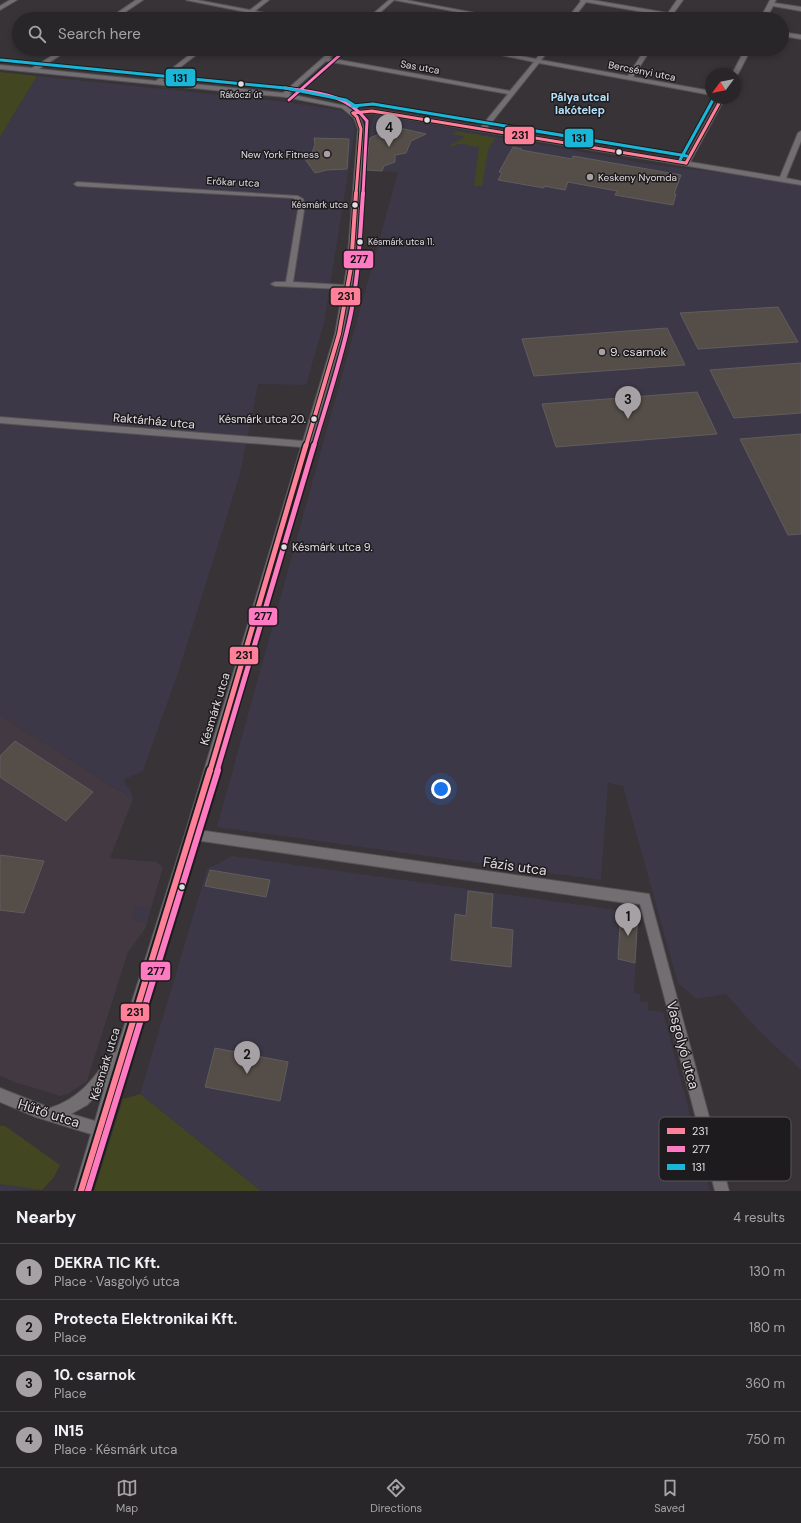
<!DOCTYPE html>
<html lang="en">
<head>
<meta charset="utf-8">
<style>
  body { margin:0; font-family:"DM Sans",sans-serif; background:#312e31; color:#f1f3f6 }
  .compass { position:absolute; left:705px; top:68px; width:36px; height:36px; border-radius:50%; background:#292629; box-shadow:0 2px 6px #0003; rotate:238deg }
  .you { position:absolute; left:441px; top:789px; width:14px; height:14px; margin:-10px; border:3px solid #fff; border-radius:50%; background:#1a73e8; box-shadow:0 0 0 6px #1a73e833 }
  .badge { display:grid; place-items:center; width:26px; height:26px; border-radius:50%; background:#a5a1a5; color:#111; font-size:13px; font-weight:700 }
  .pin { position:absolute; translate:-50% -33px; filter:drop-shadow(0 1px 2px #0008) }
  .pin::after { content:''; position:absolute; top:21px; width:14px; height:12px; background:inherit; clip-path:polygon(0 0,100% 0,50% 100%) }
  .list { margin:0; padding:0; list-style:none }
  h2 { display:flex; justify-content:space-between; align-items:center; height:52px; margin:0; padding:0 16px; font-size:17px }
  h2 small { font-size:13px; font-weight:400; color:#a5a5a8 }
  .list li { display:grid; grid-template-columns:26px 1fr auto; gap:12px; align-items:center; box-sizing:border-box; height:56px; padding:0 16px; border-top:1px solid #454346 }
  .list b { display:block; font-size:15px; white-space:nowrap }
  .list p { margin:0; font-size:13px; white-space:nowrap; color:#a5a5a8 }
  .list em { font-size:13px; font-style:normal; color:#a5a5a8 }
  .icon { flex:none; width:22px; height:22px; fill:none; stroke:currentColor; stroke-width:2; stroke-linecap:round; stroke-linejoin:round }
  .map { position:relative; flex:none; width:801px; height:1191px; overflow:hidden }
  .search { position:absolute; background:#292629; box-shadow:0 2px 6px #0003; left:12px; right:12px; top:12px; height:44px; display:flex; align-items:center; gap:10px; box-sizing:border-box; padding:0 14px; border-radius:22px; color:#a5a5a8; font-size:15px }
  .sheet { height:276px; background:#292629 }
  nav { display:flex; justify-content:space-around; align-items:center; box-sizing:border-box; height:56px; border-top:1px solid #454346; background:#292629; font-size:11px; color:#a5a5a8 }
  nav a { display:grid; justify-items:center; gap:2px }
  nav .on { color:#a5a1a5 }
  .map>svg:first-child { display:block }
</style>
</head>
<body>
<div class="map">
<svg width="801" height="1191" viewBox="0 0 801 1191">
  <rect width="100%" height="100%" fill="#373337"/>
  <!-- built -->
  <path fill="#423942" d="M 0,715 L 133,799 L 110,858 L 156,862 L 163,867 L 145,929 L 128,952 L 87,1081 L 68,1094 L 60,1096 L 17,1083 L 0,1076 Z"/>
  <!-- industrial -->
  <g fill="#3c3847">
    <path d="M 37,76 L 279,101 L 340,110 L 346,113 L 353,121 L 355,130 L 324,323 L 306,385 L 258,384 L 240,474 L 178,673 L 143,771 L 123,780 L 131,791 L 133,799 L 0,715 L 0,137 Z"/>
    <path d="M 378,115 L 648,164 L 739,175 L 801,185 L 801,1070 L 759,1031 L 726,994 L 697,999 L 678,984 L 623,786 L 608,783 L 601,880 L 217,827 L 398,172 L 367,171 L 371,125 L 374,116 Z"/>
    <path d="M 232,856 L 638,913 L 634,993 L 640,994 L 640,1001 L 648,1002 L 648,1010 L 663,1012 L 710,1191 L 261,1191 L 140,1094 L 207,869 Z"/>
    <path d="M 136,906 L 151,908 L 147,922 L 132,921 Z"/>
    <path d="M 0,1184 L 42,1190 L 0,1191 Z"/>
  </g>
  <!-- green -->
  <g fill="#424721">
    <path d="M 0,72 L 37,76 L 0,137 Z"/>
    <path d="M 456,131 L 495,138 L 488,150 L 482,186 L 474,186 L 479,146 C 472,148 469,144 462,144 C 456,144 456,147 448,146 L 466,137 L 453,134 Z"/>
    <path d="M 140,1094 L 261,1191 L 94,1191 L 123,1099 Z"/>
    <path d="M 0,1126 L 5,1126 L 60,1165 L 54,1177 L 42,1190 L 0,1184 Z"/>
  </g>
  <!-- building -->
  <g fill="#554d47" stroke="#605d5e">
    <path d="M 395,127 L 426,134 L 411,141 L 406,153 L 395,155 L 395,162 L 384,166 L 382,171 L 366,170 L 370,138 Z"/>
    <path d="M 314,138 L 349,139 L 347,169 L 327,170 L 315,173 L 302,155 L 312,152 L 315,145 Z"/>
    <path d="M 513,147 L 522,149 L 521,150 L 572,159 L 573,156 L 681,175 L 674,194 L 676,194 L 673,205 L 615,195 L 617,191 L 568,182 L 565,190 L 544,186 L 544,188 L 498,180 L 502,173 L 499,172 Z"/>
    <path d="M 778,307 L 798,342 L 698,349 L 680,313 Z"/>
    <path d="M 667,328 L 685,365 L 534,376 L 522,339 Z"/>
    <path d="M 801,363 L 801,413 L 734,418 L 710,370 Z"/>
    <path d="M 697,392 L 717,434 L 556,447 L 542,404 Z"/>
    <path d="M 801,434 L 801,534 L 788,535 L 740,439 Z"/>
    <path d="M 15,741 L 93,792 L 66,821 L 0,777 L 0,756 Z"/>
    <path d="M 0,855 L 44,861 L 24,913 L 0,910 Z"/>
    <path d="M 210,870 L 270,880 L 266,897 L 205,886 Z"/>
    <path d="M 468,891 L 493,894 L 491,927 L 513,930 L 511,967 L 451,960 L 455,914 L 466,916 Z"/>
    <path d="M 621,910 L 638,913 L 635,963 L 618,959 Z"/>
    <path d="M 215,1048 L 288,1062 L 280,1101 L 205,1087 Z"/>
  </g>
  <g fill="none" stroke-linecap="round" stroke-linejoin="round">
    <defs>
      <g id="minor">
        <path d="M 10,0 L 17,0 L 0,10 L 0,6 Z"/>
        <path d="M 136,0 L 143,0 L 115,19 L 108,19 Z"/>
        <path d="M 186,0 L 197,0 L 250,10 L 263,0 L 269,0 L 255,11 L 293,19 L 281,19 L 252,13 L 244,19 L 238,19 L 246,12 Z"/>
        <path d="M 389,0 L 406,0 L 507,19 L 495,19 L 394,0 L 373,19 L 367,19 Z"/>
        <path d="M 580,0 L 592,0 L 668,13 L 677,0 L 683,0 L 673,14 L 697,19 L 671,17 L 670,19 L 664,19 L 666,16 L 586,2 L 573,19 L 567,19 L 581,1 Z"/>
        <path d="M 770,0 L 776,0 L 774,3 L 801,7 L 801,11 L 773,6 L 766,19 L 760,19 Z"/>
        <path d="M 782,32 L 801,35 L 801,39 L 782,36 Z"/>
        <path d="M 63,49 L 70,49 L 39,69 L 156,81 L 197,49 L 204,49 L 162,81 L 283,93 L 333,49 L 339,49 L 329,58 L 510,91 L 534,62 L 472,49 L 484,49 L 536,59 L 544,49 L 550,49 L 541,60 L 628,76 L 645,49 L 651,49 L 633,77 L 711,91 L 711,95 L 539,63 L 487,128 L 684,161 L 719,98 L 725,98 L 690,162 L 780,177 L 798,133 L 801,131 L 801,141 L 786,178 L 801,181 L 801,185 L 372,113 L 357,114 L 360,117 L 364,129 L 355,267 L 343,334 L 198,830 L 649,894 L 729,1191 L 715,1191 L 640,904 L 626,903 L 195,840 L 142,1012 L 88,1191 L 74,1191 L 91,1134 L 36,1117 L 0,1102 L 0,1088 L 50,1108 C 81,1098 94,1078 112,1053 L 116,1052 L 185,834 L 301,447 L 0,423 L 0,417 L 303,441 L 335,334 L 343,289 L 275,286 L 271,284 L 275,282 L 286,282 L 299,204 L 298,201 L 293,198 L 77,186 L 74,184 L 77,182 L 298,196 L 303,199 L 305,204 L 293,282 L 344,285 L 347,267 L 358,129 L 354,118 L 342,108 L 285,97 L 0,69 L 0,65 L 32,68 ZM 326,61 L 508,94 L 481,127 L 372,109 L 353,111 L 346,106 L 289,94 ZM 105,1086 L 95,1121 L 71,1114 L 87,1105 Z"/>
        <path d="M 745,49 L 751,49 L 738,74 L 735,76 L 735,74 L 732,74 Z"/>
      </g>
    </defs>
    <!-- minor casing -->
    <use href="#minor" stroke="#555255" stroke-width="2"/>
    <!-- minor -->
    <use href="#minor" fill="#726e72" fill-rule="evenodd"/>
    <defs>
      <g id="bus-1-far3">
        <path d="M 353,113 L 372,111 L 686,163"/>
        <path d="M 353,113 L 357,117 L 361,129 L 356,194"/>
        <path d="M 686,163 L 722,98"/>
      </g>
      <path id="bus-1-far2" d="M 306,446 L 339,334 L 351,267 L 356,193"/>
      <path id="bus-1-far1" d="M 210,771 L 306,445"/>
      <path id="bus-1" d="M 81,1191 L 210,770"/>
      <g id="bus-2-far3">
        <path d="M 285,88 C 317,93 346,93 367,121 L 363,194"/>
        <path d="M 289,100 L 341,54"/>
      </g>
      <path id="bus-2-far2" d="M 314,446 C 327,402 342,358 351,313 C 359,273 360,233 363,193"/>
      <path id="bus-2-far1" d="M 217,771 L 314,445"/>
      <path id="bus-2" d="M 88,1191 L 218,770"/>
      <g id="bus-3">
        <path d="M 1,60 L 285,88 L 346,100 L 357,107"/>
        <path d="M 352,106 L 373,104 L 687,156"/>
        <path d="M 680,160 L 714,98"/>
      </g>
    </defs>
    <!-- bus-1-far3 casing -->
    <use href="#bus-1-far3" stroke="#1d1b1d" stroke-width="5"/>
    <!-- bus-1-far2 casing -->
    <use href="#bus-1-far2" stroke="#1d1b1d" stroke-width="6"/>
    <!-- bus-1-far1 casing -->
    <use href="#bus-1-far1" stroke="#1d1b1d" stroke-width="8"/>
    <!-- bus-1 casing -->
    <use href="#bus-1" stroke="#1d1b1d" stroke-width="10"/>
    <!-- bus-2-far3 casing -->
    <use href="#bus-2-far3" stroke="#1d1b1d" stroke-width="5"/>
    <!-- bus-2-far2 casing -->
    <use href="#bus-2-far2" stroke="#1d1b1d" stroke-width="6"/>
    <!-- bus-2-far1 casing -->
    <use href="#bus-2-far1" stroke="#1d1b1d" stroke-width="8"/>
    <!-- bus-2 casing -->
    <use href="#bus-2" stroke="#1d1b1d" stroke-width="10"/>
    <!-- bus-3 casing -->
    <use href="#bus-3" stroke="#1d1b1d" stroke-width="5"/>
    <!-- bus-1-far3 -->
    <use href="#bus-1-far3" stroke="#ff8098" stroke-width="3"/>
    <!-- bus-1-far2 -->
    <use href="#bus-1-far2" stroke="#ff8098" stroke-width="4"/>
    <!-- bus-1-far1 -->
    <use href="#bus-1-far1" stroke="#ff8098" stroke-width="5"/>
    <!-- bus-1 -->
    <use href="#bus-1" stroke="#ff8098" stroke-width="6"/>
    <!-- bus-2-far3 -->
    <use href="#bus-2-far3" stroke="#fe7ac1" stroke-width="3"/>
    <!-- bus-2-far2 -->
    <use href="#bus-2-far2" stroke="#fe7ac1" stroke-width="4"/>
    <!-- bus-2-far1 -->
    <use href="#bus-2-far1" stroke="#fe7ac1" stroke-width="5"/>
    <!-- bus-2 -->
    <use href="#bus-2" stroke="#fe7ac1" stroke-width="6"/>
    <!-- bus-3 -->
    <use href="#bus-3" stroke="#1ab6d8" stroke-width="3"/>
  </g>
  <!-- markers -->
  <g fill="#e0dce0" stroke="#1d1b1d" stroke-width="1.5">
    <circle cx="241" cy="84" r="3.5"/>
    <circle cx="427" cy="120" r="3.5"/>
    <circle cx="619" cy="152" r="3.5"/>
    <circle cx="355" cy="205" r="3.5"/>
    <circle cx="360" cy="242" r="3.5"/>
    <circle cx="314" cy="419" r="3.5"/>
    <circle cx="284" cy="547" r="3.5"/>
    <circle cx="182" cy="887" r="3.5"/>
  </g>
  <g fill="#a5a1a5" stroke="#1d1b1d" stroke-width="1.5">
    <circle cx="327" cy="154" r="4"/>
    <circle cx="590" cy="177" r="4"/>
    <circle cx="602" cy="352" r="4"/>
  </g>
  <g text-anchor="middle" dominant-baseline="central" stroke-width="3" stroke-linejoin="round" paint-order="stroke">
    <!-- far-bus labels -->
    <g font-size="9" fill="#e0dce0" stroke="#1d1b1d">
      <text x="241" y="95">Rákóczi út</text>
      <text x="348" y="205" text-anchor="end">Késmárk utca</text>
      <text x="368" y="242" text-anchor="start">Késmárk utca 11.</text>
    </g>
    <!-- far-street labels -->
    <g font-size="10" fill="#e0dce0" stroke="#1d1b1d">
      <text transform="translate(420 67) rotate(10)">Sas utca</text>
      <text transform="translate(642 71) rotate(11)">Bercsényi utca</text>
      <text transform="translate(233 182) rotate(3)">Erőkar utca</text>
    </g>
    <!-- far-poi labels -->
    <g font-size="10" fill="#e0dce0" stroke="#1d1b1d" text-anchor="end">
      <text x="319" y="154">New York Fitness</text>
      <text x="598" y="177" text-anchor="start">Keskeny Nyomda</text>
    </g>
    <!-- far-neighbourhood labels -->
    <g font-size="11" font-weight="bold" fill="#b4e1fc" stroke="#1d1b1d">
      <text x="580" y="97">Pálya utcai<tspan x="580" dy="13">lakótelep</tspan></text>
    </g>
    <!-- bus labels -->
    <g font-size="11" fill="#e0dce0" stroke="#1d1b1d" text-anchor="end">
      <text x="306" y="419">Késmárk utca 20.</text>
      <text x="292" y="547" text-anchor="start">Késmárk utca 9.</text>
    </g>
    <!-- poi labels -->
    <g font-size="12" fill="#e0dce0" stroke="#1d1b1d" text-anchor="start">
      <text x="610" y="352">9. csarnok</text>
    </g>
    <!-- street labels -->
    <g font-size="12" fill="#e0dce0" stroke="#1d1b1d">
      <text transform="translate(154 421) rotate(5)">Raktárház utca</text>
      <text transform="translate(215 709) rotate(-73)">Késmárk utca</text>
      <text transform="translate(105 1064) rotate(-73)">Késmárk utca</text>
    </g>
    <!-- near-street labels -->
    <g font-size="14" fill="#e0dce0" stroke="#1d1b1d">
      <text transform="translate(515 866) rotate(8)">Fázis utca</text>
      <text transform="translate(683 1045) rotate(75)">Vasgolyó utca</text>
      <text transform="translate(49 1113) rotate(18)">Hűtő utca</text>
    </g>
  </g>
  <!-- legend -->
  <rect x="659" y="1117" width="132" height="64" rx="6" fill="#1d1b1d" stroke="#585558" stroke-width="1"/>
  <rect x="667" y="1128" width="18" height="6" fill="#ff8098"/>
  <rect x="667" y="1146" width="18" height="6" fill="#fe7ac1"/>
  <rect x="667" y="1164" width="18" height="6" fill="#1ab6d8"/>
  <g font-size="11" fill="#e0dce0">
    <text x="692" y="1135">231</text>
    <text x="692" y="1153">277</text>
    <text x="692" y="1171">131</text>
  </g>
  <g stroke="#1d1b1d" stroke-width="1.5">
    <rect x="165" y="68" width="31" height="19" rx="4" fill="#1ab6d8"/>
    <rect x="504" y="126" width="31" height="19" rx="4" fill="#ff8098"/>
    <rect x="564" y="128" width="30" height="20" rx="4" fill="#1ab6d8"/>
    <rect x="343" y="250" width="31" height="19" rx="4" fill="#fe7ac1"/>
    <rect x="330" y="287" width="31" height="19" rx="4" fill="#ff8098"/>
    <rect x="248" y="607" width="30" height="19" rx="4" fill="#fe7ac1"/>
    <rect x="229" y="646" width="30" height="19" rx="4" fill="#ff8098"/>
    <rect x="140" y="961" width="31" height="20" rx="4" fill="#fe7ac1"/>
    <rect x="120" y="1003" width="30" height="19" rx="4" fill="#ff8098"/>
  </g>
  <g font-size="11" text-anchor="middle" font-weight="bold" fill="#111">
    <text x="180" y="82">131</text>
    <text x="520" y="139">231</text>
    <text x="579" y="142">131</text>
    <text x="359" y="263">277</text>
    <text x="346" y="300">231</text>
    <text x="263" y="620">277</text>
    <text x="244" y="659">231</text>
    <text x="156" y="975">277</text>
    <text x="135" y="1016">231</text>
  </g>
</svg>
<svg class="compass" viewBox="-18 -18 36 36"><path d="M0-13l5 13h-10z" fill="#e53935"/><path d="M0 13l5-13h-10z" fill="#a5a5a8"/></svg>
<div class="you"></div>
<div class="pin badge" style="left:628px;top:936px">1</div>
<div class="pin badge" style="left:247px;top:1074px">2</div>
<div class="pin badge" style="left:628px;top:419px">3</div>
<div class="pin badge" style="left:389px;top:147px">4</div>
<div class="search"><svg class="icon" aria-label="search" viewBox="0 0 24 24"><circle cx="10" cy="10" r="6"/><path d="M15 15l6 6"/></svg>Search here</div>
</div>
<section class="sheet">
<h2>Nearby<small>4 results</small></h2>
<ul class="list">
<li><span class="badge">1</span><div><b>DEKRA TIC Kft.</b><p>Place · Vasgolyó utca</p></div><em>130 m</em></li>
<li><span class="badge">2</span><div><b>Protecta Elektronikai Kft.</b><p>Place</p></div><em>180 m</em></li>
<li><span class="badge">3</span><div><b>10. csarnok</b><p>Place</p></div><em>360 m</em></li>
<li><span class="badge">4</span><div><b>IN15</b><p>Place · Késmárk utca</p></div><em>750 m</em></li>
</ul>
</section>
<nav>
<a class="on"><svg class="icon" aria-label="map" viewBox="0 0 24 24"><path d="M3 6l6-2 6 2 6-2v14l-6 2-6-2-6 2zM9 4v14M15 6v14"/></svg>Map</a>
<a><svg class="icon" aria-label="directions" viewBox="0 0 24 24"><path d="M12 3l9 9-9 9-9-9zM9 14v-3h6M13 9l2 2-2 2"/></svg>Directions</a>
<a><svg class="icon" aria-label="saved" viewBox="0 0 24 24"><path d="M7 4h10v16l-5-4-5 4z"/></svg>Saved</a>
</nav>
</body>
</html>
